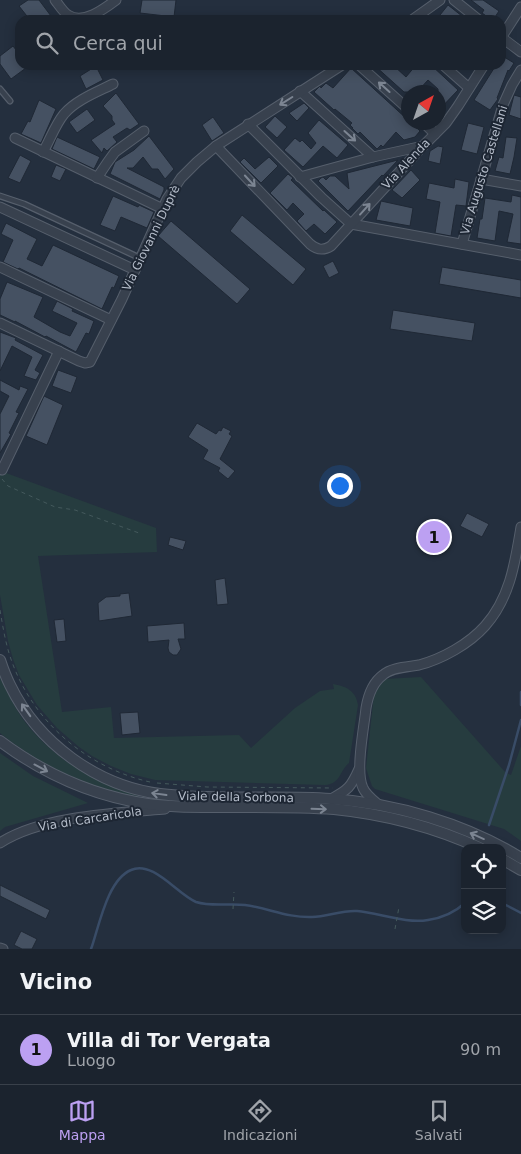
<!DOCTYPE html>
<html lang="it">
<head>
<meta charset="utf-8">
<style>
  body { margin:0; font-family:"DejaVu Sans",sans-serif; background:#282f3a; color:#f1f3f6 }
  .controls { position:absolute; right:15px; bottom:15px; display:grid; overflow:hidden; border-radius:10px; box-shadow:0 2px 12px #0003 }
  .controls button { width:45px; height:45px; display:grid; place-items:center; padding:0; border:0; border-bottom:1px solid #39404a; background:#1b232e; color:#f1f3f6; font:25px sans-serif }
  .compass { position:absolute; left:401px; top:85px; width:45px; height:45px; border-radius:50%; background:#1b232e; box-shadow:0 2px 12px #0003; rotate:40deg }
  .you { position:absolute; left:339px; top:485px; width:18px; height:18px; margin:-12px; border:4px solid #fff; border-radius:50%; background:#1a73e8; box-shadow:0 0 0 8px #1a73e833 }
  .badge { display:grid; place-items:center; width:32px; height:32px; border-radius:50%; background:#bca0f2; color:#111; font-size:16px; font-weight:700 }
  .pin { position:absolute; translate:-50% -50%; border:2px solid #fff; box-shadow:0 1px 5px #0006 }
  .list { margin:0; padding:0; list-style:none }
  h2 { display:flex; justify-content:space-between; align-items:center; height:65px; margin:0; padding:0 20px; font-size:21px }
  h2 small { font-size:16px; font-weight:400; color:#a0a4aa }
  .list li { display:grid; grid-template-columns:32px 1fr auto; gap:15px; align-items:center; box-sizing:border-box; height:70px; padding:0 20px; border-top:1px solid #39404a }
  .list b { display:block; font-size:19px; white-space:nowrap }
  .list p { margin:0; font-size:16px; white-space:nowrap; color:#a0a4aa }
  .list em { font-size:16px; font-style:normal; color:#a0a4aa }
  .icon { flex:none; width:28px; height:28px; fill:none; stroke:currentColor; stroke-width:2; stroke-linecap:round; stroke-linejoin:round }
  .map { position:relative; flex:none; width:521px; height:949px; overflow:hidden }
  .search { position:absolute; background:#1b232e; box-shadow:0 2px 12px #0003; left:15px; right:15px; top:15px; height:55px; display:flex; align-items:center; gap:12px; box-sizing:border-box; padding:0 18px; border-radius:15px; color:#a0a4aa; font-size:19px }
  .sheet { height:135px; background:#1b232e }
  nav { display:flex; justify-content:space-around; align-items:center; box-sizing:border-box; height:70px; border-top:1px solid #39404a; background:#1b232e; font-size:14px; color:#a0a4aa }
  nav a { display:grid; justify-items:center; gap:2px }
  nav .on { color:#bca0f2 }
  .map>svg:first-child { display:block }
</style>
</head>
<body>
<div class="map">
<svg width="521" height="949" viewBox="0 0 521 949">
  <rect width="100%" height="100%" fill="#242f3e"/>
  <!-- green -->
  <g fill="#263c3f">
    <path d="M 0,469 L 6,473 L 156,528 L 157,552 L 38,556 L 62,712 L 111,707 L 114,738 L 239,735 L 251,748 L 295,708 L 320,691 L 334,689 L 333,684 C 346,686 356,691 358,705 L 349,763 C 339,771 341,784 325,785 L 155,780 L 131,774 L 111,766 L 92,756 L 79,747 L 57,728 L 37,705 L 19,675 L 13,659 L 8,641 L 0,595 Z"/>
    <path d="M 421,677 L 506,773 L 511,775 L 521,746 L 521,841 L 504,829 L 375,789 L 372,786 L 366,768 L 374,694 L 385,679 Z"/>
    <path d="M 0,678 C 7,692 14,706 22,718 C 43,747 74,770 106,784 C 118,789 130,793 142,797 C 90,789 41,766 0,733 Z"/>
    <path d="M 0,753 L 33,776 L 88,803 L 5,827 L 0,831 Z"/>
  </g>
  <g fill="none" stroke-linecap="round" stroke-linejoin="round">
    <!-- stream -->
    <g stroke="#394c67" stroke-width="2.5">
      <path d="M 521,692 L 521,705"/>
      <path d="M 489,825 L 509,765 L 521,720"/>
      <path d="M 502,903 L 521,913"/>
      <path d="M 91,949 C 99,927 107,880 131,870 C 153,860 177,894 196,902 C 212,907 229,903 245,905 C 268,908 288,918 312,917 C 327,917 341,910 357,911 C 379,913 406,924 428,920 C 442,918 454,913 465,903"/>
    </g>
  </g>
  <!-- building -->
  <g fill="#455162" stroke="#1f2835">
    <path d="M 28,0 L 39,0 L 54,20 L 30,20 L 19,6 Z"/>
    <path d="M 142,0 L 176,0 L 174,17 L 140,13 Z"/>
    <path d="M 471,0 L 483,0 L 499,11 L 493,20 L 492,20 L 482,13 L 484,10 Z"/>
    <path d="M 448,5 L 467,20 L 436,20 Z"/>
    <path d="M 13,46 L 20,55 L 20,65 L 30,65 L 11,79 L 0,64 L 0,56 Z"/>
    <path d="M 501,55 L 514,63 L 509,71 L 508,70 L 497,98 L 498,99 L 490,110 L 474,100 L 496,65 L 501,65 Z"/>
    <path d="M 374,65 L 393,65 L 406,77 L 416,65 L 431,65 L 458,90 L 438,111 L 438,89 L 428,80 L 417,92 L 404,92 Z"/>
    <path d="M 96,66 L 103,80 L 86,89 L 80,76 Z"/>
    <path d="M 351,68 L 408,120 L 408,122 L 411,122 L 420,131 L 415,137 L 404,140 L 396,132 L 383,147 L 381,145 L 377,149 L 360,132 L 358,134 L 352,128 L 353,128 L 350,125 L 352,123 L 335,109 L 334,110 L 314,92 L 320,86 L 321,88 L 326,83 L 333,88 Z"/>
    <path d="M 116,93 L 139,124 L 130,130 L 127,128 L 113,137 L 117,142 L 107,151 L 104,148 L 102,153 L 91,140 L 115,124 L 112,120 L 112,116 L 103,106 Z"/>
    <path d="M 514,95 L 521,97 L 521,119 L 509,115 Z"/>
    <path d="M 39,100 L 56,109 L 41,143 L 21,134 L 28,121 L 30,122 Z"/>
    <path d="M 304,103 L 309,108 L 297,121 L 289,113 Z"/>
    <path d="M 87,109 L 95,120 L 77,133 L 69,122 Z"/>
    <path d="M 275,116 L 287,127 L 277,138 L 265,127 Z"/>
    <path d="M 213,117 L 224,133 L 212,141 L 202,125 Z"/>
    <path d="M 319,120 L 348,145 L 337,158 L 323,146 L 303,167 L 284,150 L 295,138 L 300,142 L 302,140 L 311,149 L 316,143 L 308,133 Z"/>
    <path d="M 468,123 L 484,127 L 477,154 L 461,150 Z"/>
    <path d="M 149,136 L 174,169 L 165,179 L 158,169 L 152,169 L 143,157 L 133,168 L 127,168 L 164,187 L 164,190 L 160,199 L 110,174 L 115,162 L 134,150 Z"/>
    <path d="M 57,137 L 100,157 L 94,169 L 52,149 Z"/>
    <path d="M 506,137 L 517,138 L 514,157 L 510,174 L 495,171 L 499,157 L 503,158 Z"/>
    <path d="M 438,146 L 443,147 L 440,164 L 428,161 L 430,151 Z"/>
    <path d="M 20,155 L 31,161 L 20,183 L 8,178 Z"/>
    <path d="M 269,157 L 278,166 L 261,183 L 240,162 L 244,158 L 255,169 Z"/>
    <path d="M 398,160 L 383,176 L 382,175 L 348,211 L 318,181 L 321,178 L 323,177 L 326,180 L 330,176 L 335,176 L 349,189 L 347,173 Z"/>
    <path d="M 56,165 L 66,169 L 60,181 L 51,177 Z"/>
    <path d="M 411,170 L 420,180 L 402,198 L 392,190 Z"/>
    <path d="M 288,174 L 293,178 L 291,180 L 323,211 L 324,210 L 337,222 L 325,234 L 314,224 L 306,231 L 297,221 L 304,214 L 293,203 L 287,210 L 270,193 Z"/>
    <path d="M 455,179 L 469,182 L 466,206 L 456,205 L 451,236 L 435,233 L 440,202 L 426,199 L 429,183 L 454,188 Z"/>
    <path d="M 512,195 L 521,197 L 521,244 L 507,242 L 513,214 L 499,211 L 495,241 L 477,238 L 480,219 L 482,219 L 485,198 L 511,202 Z"/>
    <path d="M 113,196 L 138,207 L 139,205 L 154,212 L 147,228 L 121,217 L 115,231 L 100,225 Z"/>
    <path d="M 381,201 L 413,208 L 410,226 L 376,220 Z"/>
    <path d="M 242,215 L 306,269 L 293,285 L 230,231 Z"/>
    <path d="M 171,221 L 250,289 L 237,304 L 158,236 Z"/>
    <path d="M 6,223 L 37,239 L 27,259 L 42,266 L 53,245 L 119,276 L 114,288 L 112,287 L 102,309 L 19,268 L 18,269 L 3,262 L 13,240 L 1,234 Z"/>
    <path d="M 333,261 L 339,273 L 329,278 L 323,266 Z"/>
    <path d="M 442,267 L 521,280 L 521,298 L 439,284 Z"/>
    <path d="M 7,282 L 43,297 L 34,317 L 60,332 L 70,336 L 77,323 L 52,311 L 57,301 L 73,309 L 72,311 L 94,321 L 89,334 L 86,333 L 76,352 L 46,336 L 45,337 L 15,321 L 15,322 L 0,315 L 0,299 Z"/>
    <path d="M 393,310 L 475,323 L 472,341 L 390,329 Z"/>
    <path d="M 0,332 L 16,338 L 15,340 L 43,355 L 35,370 L 40,373 L 36,380 L 24,376 L 32,357 L 12,346 L 0,371 Z"/>
    <path d="M 58,370 L 77,377 L 71,393 L 52,386 Z"/>
    <path d="M 0,380 L 19,390 L 20,386 L 28,389 L 16,412 L 19,413 L 9,433 L 11,434 L 0,453 L 0,414 L 9,396 L 0,391 Z"/>
    <path d="M 44,396 L 63,405 L 47,445 L 26,436 Z"/>
    <path d="M 197,423 L 216,434 L 219,430 L 221,431 L 223,427 L 231,431 L 229,434 L 232,436 L 220,459 L 235,471 L 228,479 L 218,471 L 220,468 L 203,459 L 208,450 L 188,437 Z"/>
    <path d="M 467,513 L 489,524 L 482,537 L 460,526 Z"/>
    <path d="M 170,537 L 186,541 L 183,550 L 168,545 Z"/>
    <path d="M 225,578 L 228,604 L 217,605 L 215,580 Z"/>
    <path d="M 129,593 L 132,616 L 99,621 L 98,603 L 106,597 L 120,596 L 120,594 Z"/>
    <path d="M 64,619 L 66,641 L 57,642 L 54,620 Z"/>
    <path d="M 184,623 L 185,639 L 178,639 L 181,649 L 177,655 L 173,655 L 169,652 L 168,648 L 169,640 L 148,642 L 147,626 Z"/>
    <path d="M 138,712 L 140,733 L 122,735 L 120,713 Z"/>
    <path d="M 0,885 L 50,910 L 46,919 L 0,896 Z"/>
    <path d="M 21,931 L 37,939 L 32,949 L 22,949 L 14,945 Z"/>
  </g>
  <g fill="none" stroke-linecap="round" stroke-linejoin="round">
    <defs>
      <g id="service">
        <path d="M 0,89 L 10,101"/>
        <path d="M 0,196 L 24,204 L 140,258"/>
      </g>
      <g id="minor">
        <path d="M 55,0 C 59,5 63,12 68,15 C 83,25 104,9 116,0"/>
        <path d="M 454,0 L 479,20"/>
        <path d="M 412,20 L 440,0"/>
        <path d="M 501,37 L 521,52"/>
        <path d="M 501,38 L 521,7"/>
        <path d="M 359,65 L 408,109"/>
        <path d="M 443,65 L 469,88"/>
        <path d="M 300,91 L 373,157"/>
        <path d="M 423,122 L 435,134"/>
        <path d="M 248,124 L 321,197 L 351,224 L 521,255"/>
        <path d="M 15,138 L 163,209"/>
        <path d="M 216,146 L 310,244 C 317,250 323,251 331,246 L 423,146 L 446,123 L 458,106 L 484,65"/>
        <path d="M 43,152 C 50,140 55,125 64,114 C 76,100 97,92 113,84"/>
        <path d="M 300,177 L 373,157 L 423,146"/>
        <path d="M 97,178 L 107,163 L 115,152 L 144,131"/>
        <path d="M 481,179 L 521,186"/>
        <path d="M 0,207 L 135,270"/>
        <path d="M 462,244 L 503,105 L 512,85 L 521,70"/>
        <path d="M 0,267 L 111,320"/>
        <path d="M 0,323 L 79,361 L 85,363 L 90,362 L 122,299 L 167,199 L 181,178 L 197,162 L 216,146 L 342,65"/>
        <path d="M 2,470 L 59,351"/>
        <path d="M 331,799 C 348,790 351,787 359,769"/>
        <path d="M 379,805 C 373,800 366,795 363,788 C 355,771 364,728 366,708 C 368,696 372,683 383,675 C 392,667 408,667 419,665 C 442,659 469,644 485,626 C 510,598 515,563 521,527"/>
        <path d="M 0,843 C 41,816 116,813 165,809"/>
        <path d="M 0,948 L 3,949"/>
      </g>
      <g id="tertiary">
        <path d="M 0,660 C 3,669 6,677 10,685 C 38,743 97,786 160,794 C 217,801 274,795 331,799 C 395,803 466,824 521,858"/>
        <path d="M 0,741 C 44,774 94,796 148,804 C 170,807 191,807 213,807 C 253,807 294,806 334,809 C 384,814 434,827 480,848"/>
        <path d="M 502,859 L 521,870"/>
      </g>
    </defs>
    <!-- service casing -->
    <use href="#service" stroke="#565f6c" stroke-width="7"/>
    <!-- minor casing -->
    <use href="#minor" stroke="#565f6c" stroke-width="11"/>
    <!-- tertiary casing -->
    <use href="#tertiary" stroke="#565f6c" stroke-width="12"/>
    <!-- path -->
    <g stroke="#44595c" stroke-width="1" stroke-dasharray="4 4" stroke-linecap="butt">
      <path d="M 2,479 L 8,486 L 55,507 L 75,510 L 139,533"/>
      <path d="M 0,610 C 3,628 6,646 12,662 C 34,723 88,768 150,782"/>
      <path d="M 157,783 L 207,787 L 333,788"/>
      <path d="M 233,909 L 234,892"/>
      <path d="M 395,929 L 399,907"/>
    </g>
    <!-- service -->
    <use href="#service" stroke="#38414e" stroke-width="4.5"/>
    <!-- minor -->
    <use href="#minor" stroke="#38414e" stroke-width="9"/>
    <!-- tertiary -->
    <use href="#tertiary" stroke="#38414e" stroke-width="10"/>
  </g>
  <!-- one-way arrows -->
  <defs><path id="oneway-shaft" d="M-6 0H5M1.5-3L5.5 0L1.5 3" fill="none" stroke-width="1.6" stroke-linecap="round" stroke-linejoin="round" transform="scale(1.25)"/></defs>
  <g stroke="#7c8592">
    <use href="#oneway-shaft" transform="translate(384 87) rotate(-138)"/>
    <use href="#oneway-shaft" transform="translate(286 101) rotate(148)"/>
    <use href="#oneway-shaft" transform="translate(350 136) rotate(42)"/>
    <use href="#oneway-shaft" transform="translate(250 181) rotate(47)"/>
    <use href="#oneway-shaft" transform="translate(365 209) rotate(-48)"/>
    <use href="#oneway-shaft" transform="translate(26 710) rotate(-125)"/>
    <use href="#oneway-shaft" transform="translate(41 768) rotate(28)"/>
    <use href="#oneway-shaft" transform="translate(159 794) rotate(-172)"/>
    <use href="#oneway-shaft" transform="translate(319 809) rotate(2)"/>
    <use href="#oneway-shaft" transform="translate(477 836) rotate(-156)"/>
  </g>
  <g text-anchor="middle" dominant-baseline="central" stroke-width="4" stroke-linejoin="round" paint-order="stroke">
    <!-- street labels -->
    <g font-size="12" fill="#b4bcc9" stroke="#1d2633">
      <text transform="translate(406 164) rotate(-47)">Via Alenda</text>
      <text transform="translate(484 170) rotate(-73)">Via Augusto Castellani</text>
      <text transform="translate(151 238) rotate(-64)">Via Giovanni Duprè</text>
      <text transform="translate(236 797) rotate(1)">Viale della Sorbona</text>
      <text transform="translate(90 819) rotate(-9)">Via di Carcaricola</text>
    </g>
  </g>
</svg>
<div class="controls">
<button><svg class="icon" aria-label="locate" viewBox="0 0 24 24"><circle cx="12" cy="12" r="6"/><path d="M12 2v4M12 18v4M2 12h4M18 12h4"/></svg></button>
<button><svg class="icon" aria-label="layers" viewBox="0 0 24 24"><path d="M12 4l9 5-9 5-9-5zM3 14l9 5 9-5"/></svg></button>
</div>
<svg class="compass" viewBox="-18 -18 36 36"><path d="M0-13l5 13h-10z" fill="#e53935"/><path d="M0 13l5-13h-10z" fill="#a0a4aa"/></svg>
<div class="you"></div>
<div class="pin badge" style="left:434px;top:537px">1</div>
<div class="search"><svg class="icon" aria-label="search" viewBox="0 0 24 24"><circle cx="10" cy="10" r="6"/><path d="M15 15l6 6"/></svg>Cerca qui</div>
</div>
<section class="sheet">
<h2>Vicino<small></small></h2>
<ul class="list">
<li><span class="badge">1</span><div><b>Villa di Tor Vergata</b><p>Luogo</p></div><em>90 m</em></li>
</ul>
</section>
<nav>
<a class="on"><svg class="icon" aria-label="map" viewBox="0 0 24 24"><path d="M3 6l6-2 6 2 6-2v14l-6 2-6-2-6 2zM9 4v14M15 6v14"/></svg>Mappa</a>
<a><svg class="icon" aria-label="directions" viewBox="0 0 24 24"><path d="M12 3l9 9-9 9-9-9zM9 14v-3h6M13 9l2 2-2 2"/></svg>Indicazioni</a>
<a><svg class="icon" aria-label="saved" viewBox="0 0 24 24"><path d="M7 4h10v16l-5-4-5 4z"/></svg>Salvati</a>
</nav>
</body>
</html>
